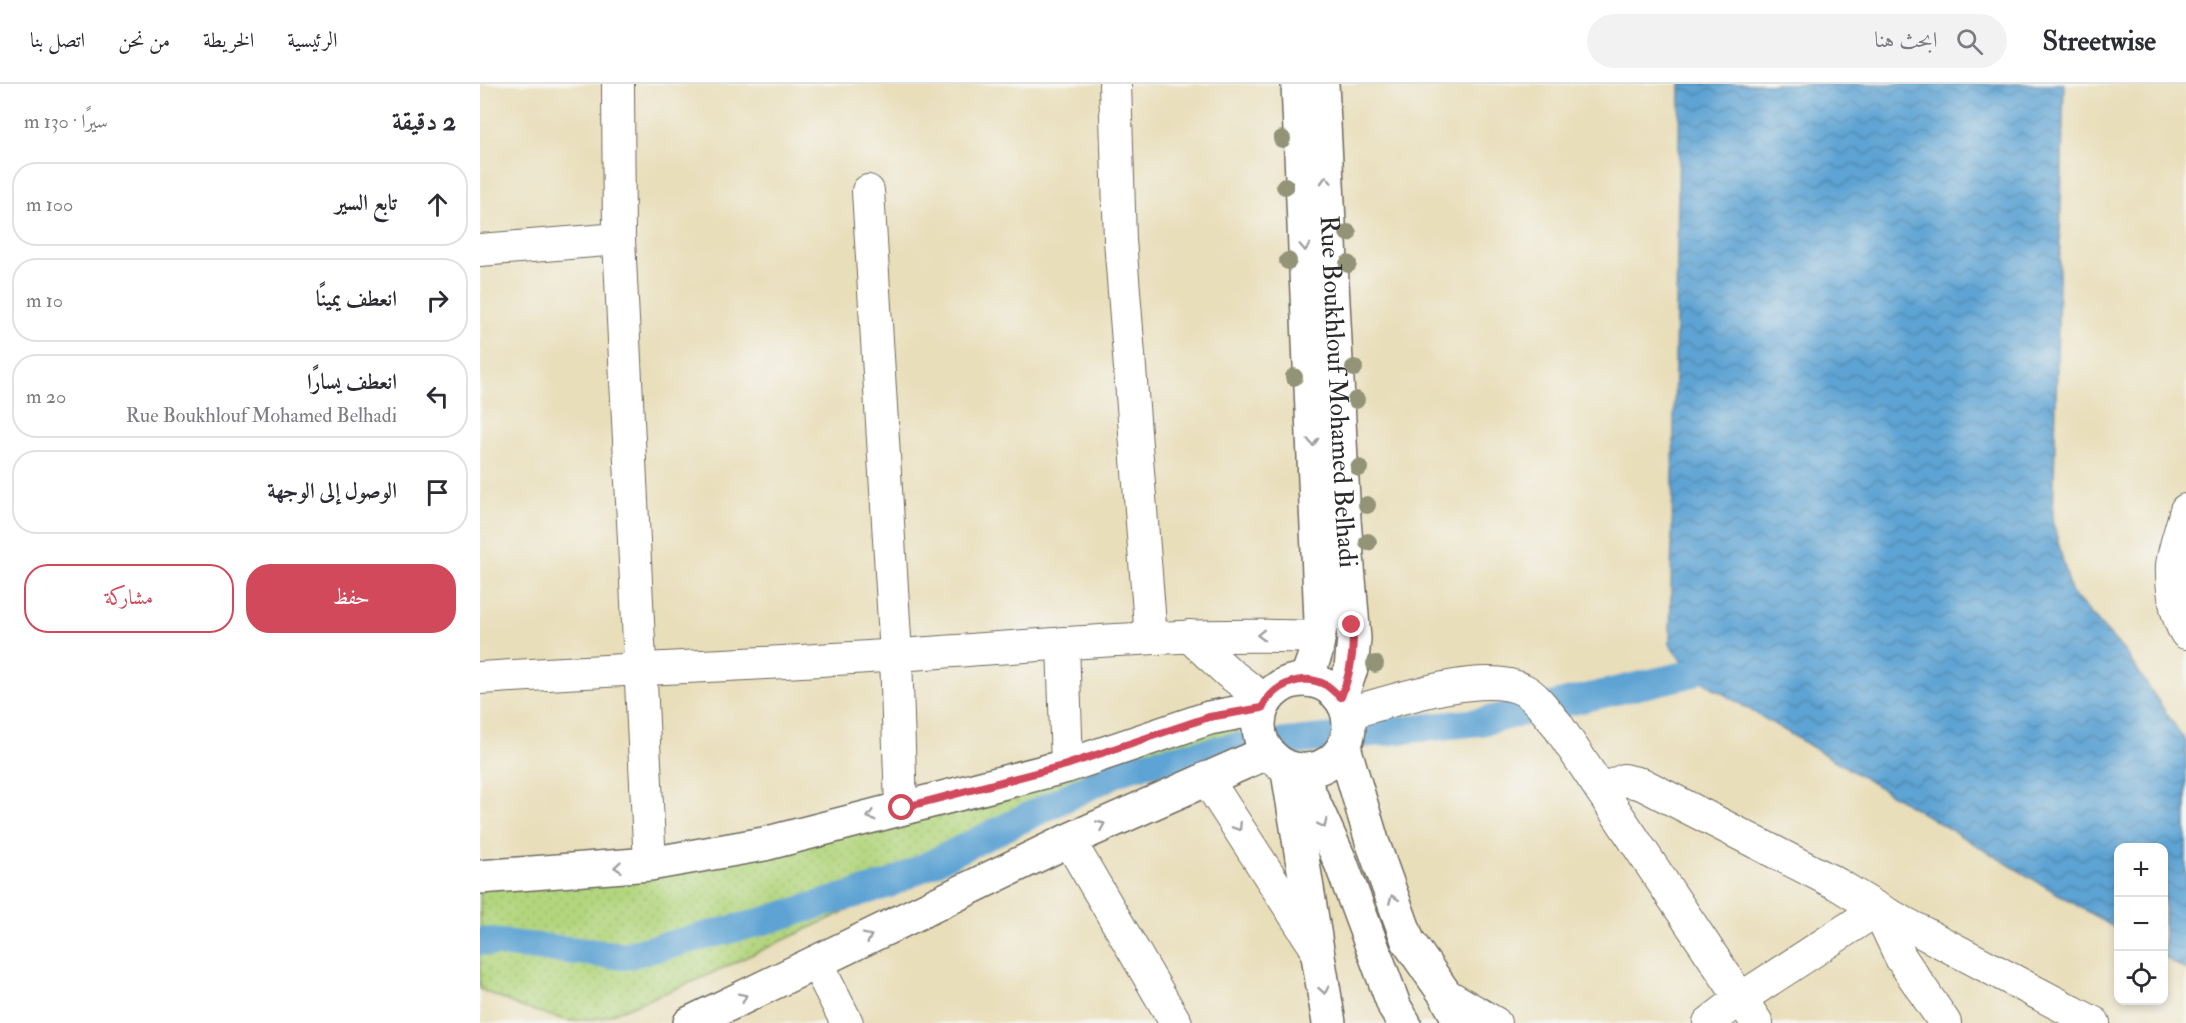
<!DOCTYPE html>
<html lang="ar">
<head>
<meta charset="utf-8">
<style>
  body { margin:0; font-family:"IM FELL Double Pica",Amiri,serif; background:#f2f2f3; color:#2b2b33; direction:rtl }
  .controls { position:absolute; right:18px; bottom:18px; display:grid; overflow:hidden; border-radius:12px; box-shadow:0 3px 9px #0003 }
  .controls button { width:54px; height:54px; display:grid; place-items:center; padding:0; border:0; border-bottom:2px solid #e1e1e2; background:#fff; color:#2b2b33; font:30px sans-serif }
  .stop { position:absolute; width:18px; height:18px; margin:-14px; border:4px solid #d1495b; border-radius:50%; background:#fff }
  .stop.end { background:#d1495b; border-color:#fff; box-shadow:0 2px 6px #0008 }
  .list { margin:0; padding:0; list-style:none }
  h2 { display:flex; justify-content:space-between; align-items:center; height:78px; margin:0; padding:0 24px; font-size:26px }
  h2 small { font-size:20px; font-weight:400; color:#7c7c81 }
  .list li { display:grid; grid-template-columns:39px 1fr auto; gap:18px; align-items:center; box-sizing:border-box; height:84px; margin:0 12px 12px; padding:0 12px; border:2px solid #e1e1e2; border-radius:24px }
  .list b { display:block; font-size:22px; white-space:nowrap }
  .list p { margin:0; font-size:20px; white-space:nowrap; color:#7c7c81 }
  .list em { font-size:20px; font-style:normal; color:#7c7c81 }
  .actions { display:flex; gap:12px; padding:18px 24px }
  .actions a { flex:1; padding:14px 0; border:2px solid #d1495b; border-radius:24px; text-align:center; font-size:21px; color:#d1495b }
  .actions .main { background:#d1495b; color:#fff }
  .icon { flex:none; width:33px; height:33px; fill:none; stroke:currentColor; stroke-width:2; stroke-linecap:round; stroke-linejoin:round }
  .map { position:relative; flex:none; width:1706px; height:939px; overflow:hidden; direction:ltr }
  header { display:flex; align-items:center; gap:36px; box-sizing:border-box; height:84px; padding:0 30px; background:#fff; border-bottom:2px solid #e1e1e2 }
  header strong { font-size:28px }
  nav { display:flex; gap:33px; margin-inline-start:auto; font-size:21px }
  .search { width:420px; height:54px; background:#f2f2f3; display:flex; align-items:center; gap:15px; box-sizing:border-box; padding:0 21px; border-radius:33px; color:#7c7c81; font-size:22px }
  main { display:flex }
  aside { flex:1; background:#fff }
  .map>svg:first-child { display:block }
</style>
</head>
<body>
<header>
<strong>Streetwise</strong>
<div class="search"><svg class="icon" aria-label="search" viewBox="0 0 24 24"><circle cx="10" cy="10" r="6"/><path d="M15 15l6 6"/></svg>ابحث هنا</div>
<nav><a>الرئيسية</a><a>الخريطة</a><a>من نحن</a><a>اتصل بنا</a></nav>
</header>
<main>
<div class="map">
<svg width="1706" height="939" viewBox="0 0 1706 939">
  <defs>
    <pattern id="grass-dots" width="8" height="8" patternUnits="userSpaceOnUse" patternTransform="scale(1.5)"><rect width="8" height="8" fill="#b3d57e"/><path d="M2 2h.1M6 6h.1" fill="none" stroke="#9ab76d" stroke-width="1.8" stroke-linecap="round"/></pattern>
    <pattern id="water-waves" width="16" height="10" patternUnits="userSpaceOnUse" patternTransform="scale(1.5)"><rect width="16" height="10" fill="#5da3d3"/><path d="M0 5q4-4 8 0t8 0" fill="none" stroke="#4d85ab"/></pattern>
  </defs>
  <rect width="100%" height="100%" fill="#f6f6f2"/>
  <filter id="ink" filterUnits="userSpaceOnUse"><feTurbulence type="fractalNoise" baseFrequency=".0167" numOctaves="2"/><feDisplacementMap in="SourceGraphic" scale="12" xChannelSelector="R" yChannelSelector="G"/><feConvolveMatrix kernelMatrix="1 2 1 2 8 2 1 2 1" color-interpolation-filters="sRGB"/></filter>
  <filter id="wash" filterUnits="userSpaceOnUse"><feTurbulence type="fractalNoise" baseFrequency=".008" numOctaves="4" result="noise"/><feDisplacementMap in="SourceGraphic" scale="24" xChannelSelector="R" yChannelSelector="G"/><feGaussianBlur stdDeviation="1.35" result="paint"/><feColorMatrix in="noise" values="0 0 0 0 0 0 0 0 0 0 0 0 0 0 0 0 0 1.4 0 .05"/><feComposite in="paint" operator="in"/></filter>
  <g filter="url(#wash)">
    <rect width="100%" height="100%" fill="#e9deba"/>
    <!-- grass -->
    <path fill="url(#grass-dots)" stroke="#6f8054" stroke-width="1.5" d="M 743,633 L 757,648 L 752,670 L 652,695 L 217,896 L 122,934 L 89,937 L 41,923 L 0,905 L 0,803 L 121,792 Z"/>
    <!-- water -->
    <path fill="url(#water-waves)" stroke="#44677f" stroke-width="1.5" d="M 1200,0 L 1584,0 L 1573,438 L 1591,508 L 1645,568 L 1706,658 L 1706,886 L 1684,873 L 1684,764 L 1638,764 L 1638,846 L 1210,590 L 1190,560 Z"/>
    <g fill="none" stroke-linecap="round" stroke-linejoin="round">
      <!-- canal -->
      <path stroke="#5da3d3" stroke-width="28" d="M 0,857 L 144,872 L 273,840 L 409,800 L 647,684 L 747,664 L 1000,638 L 1210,590"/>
    </g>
  </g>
  <g filter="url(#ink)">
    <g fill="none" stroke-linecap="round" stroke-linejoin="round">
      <defs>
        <g id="minor">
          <path d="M 138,0 L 139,155 L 170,780"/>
          <path d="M 635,0 L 640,156 L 671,554"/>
          <path d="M 388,107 L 416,571 L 421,724"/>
          <path d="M 0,166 L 139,155"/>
          <path d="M 1706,426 C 1702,443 1694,463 1692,481 C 1691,501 1695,532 1706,549"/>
          <path d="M 709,552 L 749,589 L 786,617"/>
          <path d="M 583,559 L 587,682"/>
          <path d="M 0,594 C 139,585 278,581 417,571 C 558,562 698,547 839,553"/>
          <path d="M 869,629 C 912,617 1004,585 1044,606 C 1056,612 1067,629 1076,639 L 1277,939"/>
          <path d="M 726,694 L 838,867"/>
          <path d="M 1121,706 L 1144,696 L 1162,700 L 1357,800 L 1398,825 L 1614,939"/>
          <path d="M 589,756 L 696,939"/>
          <path d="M 336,878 L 367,939"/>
          <path d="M 965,910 L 1015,939"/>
          <path d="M 1229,939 L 1260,915 L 1398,825 L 1421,874 L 1465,939"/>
        </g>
        <g id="major">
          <path d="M 818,0 L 841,537 L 836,568 L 826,596"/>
          <path id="s1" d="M 842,0 L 864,436 L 874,555 L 871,585 L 861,613"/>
          <circle cx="824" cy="641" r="45"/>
          <path d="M 864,663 L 892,757 L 928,857 L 965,910 L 981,939"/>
          <path d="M 819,686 L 861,779 L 915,924 L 924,939"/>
          <path d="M 809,694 L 849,939"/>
          <path d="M 0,793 L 170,780 L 284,760 L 587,682 L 729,634 L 782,624"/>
          <path d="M 210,939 L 589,756 L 788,668"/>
        </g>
      </defs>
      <!-- minor casing -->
      <use href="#minor" stroke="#6e6a5d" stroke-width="34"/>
      <!-- major casing -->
      <use href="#major" stroke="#6e6a5d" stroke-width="36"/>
      <!-- minor -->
      <use href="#minor" stroke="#fff" stroke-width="32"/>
      <!-- major -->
      <use href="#major" stroke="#fff" stroke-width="33"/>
    </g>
    <!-- trees -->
    <g fill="#939377">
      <circle cx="802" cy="55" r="9"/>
      <circle cx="805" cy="102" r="9"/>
      <circle cx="868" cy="149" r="9"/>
      <circle cx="808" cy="177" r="9"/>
      <circle cx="868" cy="180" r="9"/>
      <circle cx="874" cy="284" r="9"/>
      <circle cx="814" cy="293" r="9"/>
      <circle cx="876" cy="316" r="9"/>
      <circle cx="879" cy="384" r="9"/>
      <circle cx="887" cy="421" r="9"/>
      <circle cx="888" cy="458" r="9"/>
      <circle cx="895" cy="580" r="9"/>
    </g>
    <!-- one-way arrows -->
    <defs><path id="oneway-chevron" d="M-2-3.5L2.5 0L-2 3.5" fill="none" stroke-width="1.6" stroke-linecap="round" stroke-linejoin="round" transform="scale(1.5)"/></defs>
    <g stroke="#a0a0a0">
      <use href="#oneway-chevron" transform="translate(846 96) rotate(-93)"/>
      <use href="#oneway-chevron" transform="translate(825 163) rotate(88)"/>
      <use href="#oneway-chevron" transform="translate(833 358) rotate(88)"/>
      <use href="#oneway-chevron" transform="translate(781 551) rotate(179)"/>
      <use href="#oneway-chevron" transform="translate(391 732) rotate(164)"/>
      <use href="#oneway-chevron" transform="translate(843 740) rotate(65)"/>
      <use href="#oneway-chevron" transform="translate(621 741) rotate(-24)"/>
      <use href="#oneway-chevron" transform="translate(758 743) rotate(57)"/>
      <use href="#oneway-chevron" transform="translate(138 783) rotate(175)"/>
      <use href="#oneway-chevron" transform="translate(913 815) rotate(-111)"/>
      <use href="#oneway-chevron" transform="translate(388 853) rotate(-26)"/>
      <use href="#oneway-chevron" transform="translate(844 906) rotate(81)"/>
      <use href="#oneway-chevron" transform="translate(263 913) rotate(-26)"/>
    </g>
  </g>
  <g fill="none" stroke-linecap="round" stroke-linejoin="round" filter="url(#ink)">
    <!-- route -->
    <path stroke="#d1495b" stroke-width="8" d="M 422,724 L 586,681 L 729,633 L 782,624 C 793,601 822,588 846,601 C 851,604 856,610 861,613 C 871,589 875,567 872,541"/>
  </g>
  <g text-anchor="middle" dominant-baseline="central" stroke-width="4.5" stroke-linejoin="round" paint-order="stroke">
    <!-- street labels -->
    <g font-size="26" fill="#2b2b2b" stroke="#f6f6f2">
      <text stroke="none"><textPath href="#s1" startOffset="308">Rue Boukhlouf Mohamed Belhadi</textPath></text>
    </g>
  </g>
</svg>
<div class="controls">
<button>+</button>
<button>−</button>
<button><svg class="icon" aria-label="locate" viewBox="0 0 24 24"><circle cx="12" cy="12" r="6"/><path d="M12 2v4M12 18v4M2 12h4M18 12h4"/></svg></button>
</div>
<div class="stop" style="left:422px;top:724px"></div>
<div class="stop end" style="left:872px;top:541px"></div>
</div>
<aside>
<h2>2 دقيقة<small>سيرًا · 130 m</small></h2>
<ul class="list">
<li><svg class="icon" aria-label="ahead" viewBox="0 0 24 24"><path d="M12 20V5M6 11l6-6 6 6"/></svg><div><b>تابع السير</b></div><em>100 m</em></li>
<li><svg class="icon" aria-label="right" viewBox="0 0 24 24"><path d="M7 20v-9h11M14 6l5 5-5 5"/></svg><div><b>انعطف يمينًا</b></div><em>10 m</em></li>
<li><svg class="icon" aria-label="left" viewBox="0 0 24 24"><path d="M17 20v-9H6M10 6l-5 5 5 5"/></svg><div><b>انعطف يسارًا</b><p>Rue Boukhlouf Mohamed Belhadi</p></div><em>20 m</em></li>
<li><svg class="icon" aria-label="arrive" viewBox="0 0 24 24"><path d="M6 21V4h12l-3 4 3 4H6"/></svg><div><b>الوصول إلى الوجهة</b></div></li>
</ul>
<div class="actions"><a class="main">حفظ</a><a>مشاركة</a></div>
</aside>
</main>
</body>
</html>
